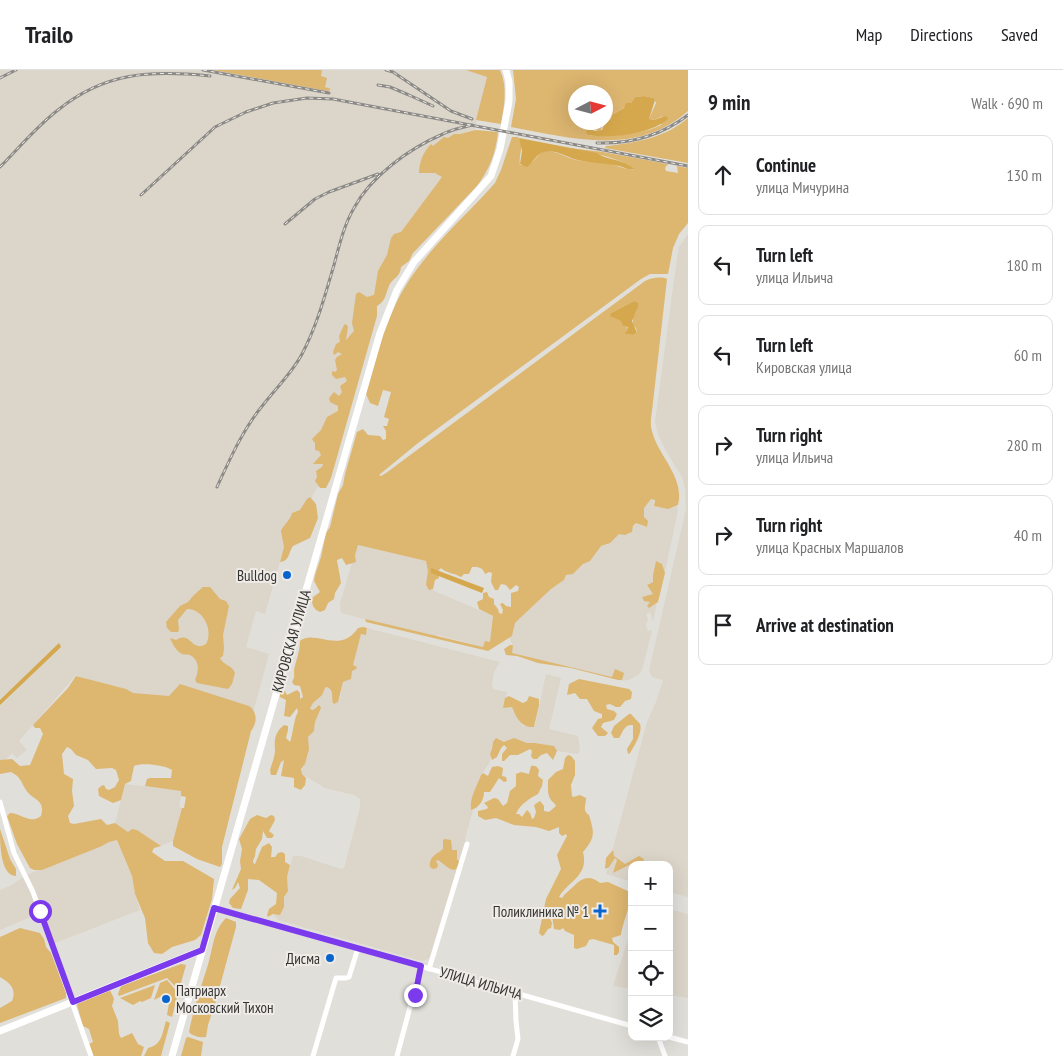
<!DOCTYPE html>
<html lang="en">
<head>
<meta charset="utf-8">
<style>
  body { margin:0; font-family:"PT Sans Narrow",sans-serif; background:#f2f2f2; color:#202124 }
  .controls { position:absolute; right:15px; bottom:15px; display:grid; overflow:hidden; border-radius:10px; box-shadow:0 5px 20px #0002 }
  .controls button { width:45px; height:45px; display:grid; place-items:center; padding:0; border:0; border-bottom:1px solid #e0e0e0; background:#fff; color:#202124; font:25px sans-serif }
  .compass { position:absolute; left:568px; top:15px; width:45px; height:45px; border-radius:50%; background:#fff; box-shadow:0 5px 20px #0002; rotate:84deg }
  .stop { position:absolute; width:15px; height:15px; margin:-11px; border:4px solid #7c3aed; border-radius:50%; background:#fff }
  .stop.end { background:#7c3aed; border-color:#fff; box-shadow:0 1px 5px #0008 }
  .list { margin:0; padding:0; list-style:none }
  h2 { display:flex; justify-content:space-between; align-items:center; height:65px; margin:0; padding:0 20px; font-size:21px }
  h2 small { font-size:16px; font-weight:400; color:#757577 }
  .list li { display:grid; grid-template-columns:32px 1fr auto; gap:15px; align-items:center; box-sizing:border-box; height:80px; margin:0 10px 10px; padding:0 10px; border:1px solid #e0e0e0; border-radius:10px }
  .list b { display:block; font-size:19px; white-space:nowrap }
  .list p { margin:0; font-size:16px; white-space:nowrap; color:#757577 }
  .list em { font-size:16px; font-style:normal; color:#757577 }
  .icon { flex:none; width:28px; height:28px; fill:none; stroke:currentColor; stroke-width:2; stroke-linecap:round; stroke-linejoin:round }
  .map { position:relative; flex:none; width:688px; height:986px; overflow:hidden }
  header { display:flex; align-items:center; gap:30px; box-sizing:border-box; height:70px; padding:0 25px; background:#fff; border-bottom:1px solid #e0e0e0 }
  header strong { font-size:24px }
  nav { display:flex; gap:28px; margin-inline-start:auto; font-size:18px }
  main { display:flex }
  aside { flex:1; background:#fff }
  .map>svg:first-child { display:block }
</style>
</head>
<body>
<header>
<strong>Trailo</strong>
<nav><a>Map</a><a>Directions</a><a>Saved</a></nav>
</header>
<main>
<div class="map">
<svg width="688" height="986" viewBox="0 0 688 986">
  <rect width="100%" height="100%" fill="#e1dfda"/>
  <!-- built -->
  <g fill="#dcd5c9">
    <path d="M 0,0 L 466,0 L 487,6 L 473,66 L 401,162 L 321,411 L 284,477 L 265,544 L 256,541 L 246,577 L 269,584 L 253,642 L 173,630 L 127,625 L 76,605 L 19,671 L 27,680 L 17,688 L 12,683 L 0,695 Z"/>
    <path d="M 688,164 L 688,827 L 669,822 L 669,795 L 632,795 L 632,812 L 606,804 L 647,652 L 656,632 L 663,610 L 652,607 L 649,601 L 686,439 L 685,418 L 682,407 L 665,379 L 658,364 L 655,352 L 677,188 L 679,177 Z"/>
    <path d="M 653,428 L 654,436 L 668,439 L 677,436 L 678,440 L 665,502 L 662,495 L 656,491 L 653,505 L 653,512 L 648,514 L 647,516 L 653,524 L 649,526 L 643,526 L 642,528 L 650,532 L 648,535 L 657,533 L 653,551 L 650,542 L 646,544 L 648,549 L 646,555 L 647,559 L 648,561 L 652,560 L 642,600 L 638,605 L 629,610 L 621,611 L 622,610 L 615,599 L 613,607 L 511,583 L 513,575 L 509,568 L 512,566 L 515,553 L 518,550 L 551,519 L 564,510 L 566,505 L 573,504 L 577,501 L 601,476 L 608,474 L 619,464 L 630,464 L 636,453 L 645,457 L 647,450 L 644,447 L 644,438 L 651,429 Z"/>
    <path d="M 357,475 L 426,491 L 435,498 L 432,520 L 493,546 L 490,573 L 483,577 L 438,565 L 435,567 L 341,543 L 340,534 Z"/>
    <path d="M 367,558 L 500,592 L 494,602 L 492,615 L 493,619 L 507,622 L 503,638 L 512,637 L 514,643 L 523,656 L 535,656 L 546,604 L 561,608 L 549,659 L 578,666 L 580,680 L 578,684 L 557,681 L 554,676 L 535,673 L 527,673 L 519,670 L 504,672 L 499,669 L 493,677 L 490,692 L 481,705 L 473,726 L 470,738 L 473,740 L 465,769 L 466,772 L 431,888 L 422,891 L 278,850 L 273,844 L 280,844 L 284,837 L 284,827 L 288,821 L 287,807 L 293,786 L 301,786 L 341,799 L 344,798 L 345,795 L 360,737 L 360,729 L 354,725 L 325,718 L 302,704 L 301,702 L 307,688 L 308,667 L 314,661 L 315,652 L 320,641 L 317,635 L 313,640 L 309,639 L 310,637 L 326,617 L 329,619 L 333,624 L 332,631 L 340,628 L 343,612 L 351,609 L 351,603 L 361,563 L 368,561 Z"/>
    <path d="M 125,714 L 182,721 L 179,737 L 182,738 L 173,771 L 161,776 L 137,760 L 128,762 L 115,754 Z"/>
    <path d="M 113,770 L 117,770 L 120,773 L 124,788 L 132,806 L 135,824 L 140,840 L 50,875 L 38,844 L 0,860 L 0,820 L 10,816 L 23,807 L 38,800 L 102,776 Z"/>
    <path d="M 669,839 L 688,844 L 688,928 L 669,925 Z"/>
    <path d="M 632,857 L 632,919 L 613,916 Z"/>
  </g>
  <!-- green -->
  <g fill="#ddb670" fill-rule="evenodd">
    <path d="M 213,0 L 322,0 L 321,6 L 327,8 L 325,17 L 331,19 L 328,21 Z"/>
    <path d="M 466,0 L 500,0 C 508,17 504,37 501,54 L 476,50 L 487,7 Z"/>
    <path d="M 513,0 L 688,0 L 688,41 C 636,87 571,68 511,57 L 516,29 ZM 576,22 L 606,22 L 606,52 L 611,49 L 612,45 L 622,39 L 629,33 L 631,33 L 635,27 L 644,26 L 654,28 L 656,33 L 649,49 L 654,50 L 663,46 L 661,55 C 644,64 608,68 588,65 L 588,58 L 600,61 L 605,52 L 576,52 Z"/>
    <path d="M 688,48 L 688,93 L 605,78 L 606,76 C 635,73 665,68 688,48 Z"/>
    <path d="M 476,60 L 498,62 C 496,83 489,101 476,117 L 413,183 L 409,191 L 401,197 C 400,208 392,208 389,216 C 385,225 386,231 377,236 L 377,246 L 331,408 L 326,418 L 320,418 L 315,411 L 317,407 L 316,401 L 322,397 L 323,394 L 313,394 L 321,385 L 319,381 L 315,380 L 315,373 L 312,369 L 321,360 L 327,347 L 338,341 L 338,336 L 330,332 L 329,328 L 334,322 L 339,326 L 342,322 L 340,316 L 347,311 L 345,307 L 336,309 L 332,305 L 332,301 L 335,302 L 337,300 L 335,290 L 337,287 L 342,284 L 338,282 L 334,285 L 333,282 L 336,274 L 340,272 L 339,266 L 344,255 L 346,254 L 348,257 L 346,270 L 354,261 L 352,253 L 356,224 L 359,222 L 367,227 L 374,225 L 378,201 L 387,185 L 391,168 L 394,164 L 401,162 L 442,107 L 435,103 L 419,103 C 419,93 423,82 431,74 L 433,76 L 444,67 L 448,68 L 454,64 L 460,64 Z"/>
    <path d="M 512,67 L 518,67 C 525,77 518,85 520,95 C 524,94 529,94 532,92 C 538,88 538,82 547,81 C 557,81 567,88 576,90 C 586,92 597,92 607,93 C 615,95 624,99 633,100 L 634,98 L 623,92 L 605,86 L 569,78 L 603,82 L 668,94 L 665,98 L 666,101 L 678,103 L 677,96 L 688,98 L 688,153 L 679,164 L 673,178 L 668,204 L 650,204 L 641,209 L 418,373 L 379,405 L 381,406 L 386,403 L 645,211 C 651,208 661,206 667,209 L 652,341 C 651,347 650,355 652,361 C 658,386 685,407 678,435 L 668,439 L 654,436 L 655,430 L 651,429 L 644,438 L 644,447 L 648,451 L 647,457 L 636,453 L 633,456 L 632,462 L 625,465 L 619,464 L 610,473 L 601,476 L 590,491 L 583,494 L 573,504 L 566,505 L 564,510 L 551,519 L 518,550 L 515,553 L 512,566 L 488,581 L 366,552 L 365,549 L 483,577 L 485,571 L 490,572 L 493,546 L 479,539 L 477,532 L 483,529 L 483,523 L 487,522 L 489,527 L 494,529 L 494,534 L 498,539 L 499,543 L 502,544 L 503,540 L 500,534 L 503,533 L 506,536 L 511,537 L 511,523 L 518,521 L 519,517 L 516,515 L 510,520 L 506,515 L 501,514 L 498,520 L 495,520 L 491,512 L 492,503 L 489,502 L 485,504 C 483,497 478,497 472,497 L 469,504 L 464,504 L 461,507 C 454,503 446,503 441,498 L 438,501 L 439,508 L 435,510 L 433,519 L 429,520 L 426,515 L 428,501 L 426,491 L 358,475 L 355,485 L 356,492 L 346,495 L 342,488 L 337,490 L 341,513 L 335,523 L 334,529 L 328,533 L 325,540 L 320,542 C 313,539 312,535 312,528 L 320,522 L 314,511 L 315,505 L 321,487 L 326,463 L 330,457 L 338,424 L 343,415 L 345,404 L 357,362 L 363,359 L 368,365 L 380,366 L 383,370 L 386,369 L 386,361 L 383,356 L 387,356 L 389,349 L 384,347 L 391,322 L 383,320 L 378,336 L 370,333 L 366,324 C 377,288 385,249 405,217 C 429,177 465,147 495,113 L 501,100 ZM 634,231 L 637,240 L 633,247 L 633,255 L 636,258 L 637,263 L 633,265 L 626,264 L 627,257 L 623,256 L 622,251 L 613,247 L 611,243 Z"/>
    <path d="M 310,427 L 316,434 L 318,448 L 310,468 L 293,476 C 288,483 290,491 280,492 L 284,477 L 281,461 C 284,454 290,451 292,443 L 300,440 L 307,429 Z"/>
    <path d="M 656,491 L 662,494 L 665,503 L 658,532 L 649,538 L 647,536 L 650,532 L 644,531 L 642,527 L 653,524 L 647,515 L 653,512 L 653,505 Z"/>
    <path d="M 203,517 L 210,517 L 220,529 L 226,531 L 229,536 L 223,565 L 224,578 L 223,586 L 220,588 C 223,595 232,595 235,603 L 232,614 L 228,619 L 197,613 L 195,610 C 199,602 200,590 190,585 C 187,584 184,585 182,584 C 176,581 172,573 170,568 L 176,570 C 191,560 191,583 206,574 C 214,561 203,538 187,539 L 178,550 L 179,559 L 178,562 L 171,562 L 167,558 L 166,552 L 180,536 L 188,532 L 194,525 Z"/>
    <path d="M 363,557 L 367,558 L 366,565 L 361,564 L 353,595 L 357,597 L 356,599 L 352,601 L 351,609 L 343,612 L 338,632 L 334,634 L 333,633 C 331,627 335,620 326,617 C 323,620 324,624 320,627 C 315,631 312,633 310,639 L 313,640 L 319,635 L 321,638 L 315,652 L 314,661 L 308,667 L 309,679 L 305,694 L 301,699 L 302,704 L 306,708 L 305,715 L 301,720 L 294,717 L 294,708 L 281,706 L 284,690 L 281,692 L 276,705 L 271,705 L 270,700 C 272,693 275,687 275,680 C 274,670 275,662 284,655 L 288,656 L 288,660 L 286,668 L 290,672 C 293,664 294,648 298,642 L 297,638 L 290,647 L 284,646 L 286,630 L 280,627 L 280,622 L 285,621 L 287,625 L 297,620 L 300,623 L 300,629 L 303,627 L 300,616 L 294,615 L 292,612 C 295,607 294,605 294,600 C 296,590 300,582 300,571 C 315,559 340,585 358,558 Z"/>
    <path d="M 513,575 L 512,583 L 612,607 L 615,599 L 624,603 L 622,610 L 618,610 L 571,598 L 538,593 L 517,586 L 506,585 L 504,579 L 510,575 Z"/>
    <path d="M 76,606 L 126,619 L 133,623 L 169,626 L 180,614 L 249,636 C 258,642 257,654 251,661 L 222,777 L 222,794 L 220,797 L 197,789 L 173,776 L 173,771 L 182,738 L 184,738 L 186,727 L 181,726 L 181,721 L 145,716 L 147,709 L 150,708 L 171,708 L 172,700 C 166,695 141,692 134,696 L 131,711 L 125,714 L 121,730 L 113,733 L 99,726 L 98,719 L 101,716 L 104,715 L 106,719 L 109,720 L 115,717 L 119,710 L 116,700 L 112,698 L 96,699 L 88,690 L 76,685 L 71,679 L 67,677 L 62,684 L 64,704 L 73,709 L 72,721 L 74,736 L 68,746 L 70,753 L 74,754 L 101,749 L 107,755 L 115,753 L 128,762 L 132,759 L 137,760 L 161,776 L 154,778 L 152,782 L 165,791 L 183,791 L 214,809 L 212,829 L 201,865 L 195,870 L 172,877 L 162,884 L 154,883 L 148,873 L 145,848 L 135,824 L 132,806 L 117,770 L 109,772 L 102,776 L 42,800 L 34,800 L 30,798 L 17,774 L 7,746 L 10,743 C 21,743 30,755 41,746 C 46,729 32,730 26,720 C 21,712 21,707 11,702 L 0,704 L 0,690 L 12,689 L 20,696 L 30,695 L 43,664 L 40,658 L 35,658 L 33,655 L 68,618 Z"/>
    <path d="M 579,609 L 629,619 L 632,622 L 631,629 L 625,631 L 620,637 L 616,637 L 610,634 L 606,635 L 607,639 L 614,641 L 617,644 L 614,650 L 603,653 L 601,657 L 608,663 L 605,666 L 598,666 L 592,658 L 598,649 L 602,648 L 602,644 L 594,641 L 587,629 L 580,629 L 575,623 L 567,625 L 569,614 Z"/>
    <path d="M 509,626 L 523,633 L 527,631 L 529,626 L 539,629 L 539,635 L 534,657 C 521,658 516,647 512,637 L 503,638 L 505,628 Z"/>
    <path d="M 629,644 L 631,644 C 634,648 638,651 640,654 C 643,662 634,677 630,683 L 628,684 L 627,679 L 633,669 L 633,655 C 624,654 623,662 619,668 L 614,668 L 611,663 L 614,656 Z"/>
    <path d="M 496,668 L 504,672 L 514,668 L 527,673 L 535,673 L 554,676 L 557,681 L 553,690 L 547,683 L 541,685 L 537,689 L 533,689 L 531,686 L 532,681 L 530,679 L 518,685 L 510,685 L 504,691 L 502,691 L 502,684 L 507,678 L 504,675 L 501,678 L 497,687 L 492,690 L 490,684 L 492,679 L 493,672 Z"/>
    <path d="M 568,685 L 571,686 L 575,691 L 575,705 L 571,715 L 572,726 L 573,727 L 580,725 L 586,728 C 586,736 582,740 589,745 C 594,762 596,767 583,782 C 589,806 569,810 559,827 L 562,828 C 565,823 570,820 574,816 C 583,807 590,805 600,813 L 608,812 L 630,822 C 633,832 622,853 621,865 L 612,868 L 613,872 L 619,877 L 619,882 L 617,885 L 614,885 L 614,875 L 593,869 L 589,870 L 586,876 L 577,879 L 574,878 L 574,865 L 565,861 L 563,858 L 560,860 L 554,859 L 552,846 L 550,848 L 552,853 L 551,858 L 548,859 L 544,865 L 542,866 L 539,863 L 546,829 L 561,799 L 557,785 L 567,766 L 566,764 L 562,766 L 559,763 L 559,757 L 549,761 L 536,757 L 514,755 L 496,748 L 485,750 L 478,746 L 478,741 L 487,739 L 488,737 L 484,733 L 494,728 L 498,729 L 503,736 L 507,733 L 510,721 L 516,716 L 516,704 L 521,702 L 529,704 L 531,696 C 535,695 537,696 539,700 L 538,706 L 543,710 L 542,716 L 538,724 C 530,728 519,735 516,744 L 519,744 L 522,747 L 527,740 L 530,743 L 532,749 L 534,748 L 536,742 L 534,735 L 540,731 L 544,736 L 544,741 L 549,742 L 556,736 C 555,733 552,732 551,730 C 547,725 548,717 548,710 L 556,702 L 563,699 L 565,688 Z"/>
    <path d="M 498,696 L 503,698 L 502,706 L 506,707 L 507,711 L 504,712 L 499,708 L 490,722 L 484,722 C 484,730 479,738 471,740 C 469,729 477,716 481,705 L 483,703 L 488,706 L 492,697 Z"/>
    <path d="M 257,745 L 266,748 L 271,745 L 274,746 L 275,750 L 269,761 L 274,765 L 272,768 L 267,768 L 263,761 L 262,769 L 256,779 L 255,786 L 253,791 L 254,794 L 255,794 L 262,777 L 269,773 L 272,777 L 271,787 L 275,787 L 278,783 L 282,782 L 285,784 L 285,792 L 290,795 L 287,807 L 288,821 L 284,827 L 284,837 L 280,845 L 273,844 L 268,847 L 267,845 L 269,839 L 276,834 L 277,823 L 259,810 L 248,809 L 248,820 L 241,839 L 233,838 L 229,833 L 230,829 L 240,818 L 238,812 L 235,818 L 232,820 L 241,799 L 240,791 L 242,779 L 239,769 L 250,749 Z"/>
    <path d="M 0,759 L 10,789 L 16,799 L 16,806 C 0,806 0,772 0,759 Z"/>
    <path d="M 445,769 L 451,770 L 452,780 L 457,780 L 457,789 L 460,793 L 455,800 L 450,799 L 438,790 L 436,791 L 438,795 L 437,798 L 433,799 L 430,797 C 429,786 436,785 443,779 L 443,770 Z"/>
    <path d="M 613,780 L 614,786 L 625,794 L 639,786 L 644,789 L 642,795 L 631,794 L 613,803 L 617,790 L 615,788 L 609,797 L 605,799 L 606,788 Z"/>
    <path d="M 226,848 L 236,852 L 236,857 L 215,934 L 208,955 L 206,967 C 200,968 192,966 189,962 C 193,941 200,919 207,898 C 213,881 212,862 226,848 Z"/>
    <path d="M 20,858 L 40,863 L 44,869 L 46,877 L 51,883 L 66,923 L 66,928 L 0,953 L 0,938 L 12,931 C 17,919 10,913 0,907 L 0,867 Z"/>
    <path d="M 181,894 L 186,895 L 179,920 L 167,908 L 119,926 L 118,924 L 121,916 Z"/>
    <path d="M 167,910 L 178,923 L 172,947 L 167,945 L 169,933 L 172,929 L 170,925 L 166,924 L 154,930 L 160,913 Z"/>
    <path d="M 155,915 L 151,928 L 142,932 L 140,931 L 133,935 L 120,928 Z"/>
    <path d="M 110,920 L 114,929 L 112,936 L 118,951 L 119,964 L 121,968 L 132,963 L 138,974 L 144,977 L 141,986 L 93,986 L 89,974 L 93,972 L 89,959 L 83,956 L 77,935 L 78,933 Z"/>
    <path d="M 166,951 L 170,953 L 161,986 L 144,986 L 148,978 C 162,975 162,964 166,951 Z"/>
    <path d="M 188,967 L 203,972 L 201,986 L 181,986 L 186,968 Z"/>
  </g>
  <!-- water -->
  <g fill="#d6a84d">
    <path d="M 644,26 L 654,28 L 655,30 L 649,49 L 654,50 L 665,46 L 668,48 L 667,50 C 649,64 611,69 588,65 L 586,62 L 588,58 L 595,61 L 602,60 L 605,53 L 611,49 L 612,45 L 624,38 L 626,33 L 631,33 L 635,27 Z"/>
    <path d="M 519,68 L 597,83 C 603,88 614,89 622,92 C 626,93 630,96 634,98 L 634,99 C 628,101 625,97 619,96 C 607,93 585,93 574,89 C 566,86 553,79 544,82 C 536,84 534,92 527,97 L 520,94 L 522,81 Z"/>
    <path d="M 634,231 L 638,233 L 638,237 L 632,251 L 637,263 L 633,265 L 625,264 L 628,257 L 623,256 L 621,251 L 610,246 L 611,243 Z"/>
    <path d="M 431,498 L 484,518 L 482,523 L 431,503 Z"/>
    <path d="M 59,573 L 61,577 L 0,635 L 0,630 Z"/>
  </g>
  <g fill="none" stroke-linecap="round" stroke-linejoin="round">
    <!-- street -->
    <g stroke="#fff" stroke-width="5">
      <path d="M 0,732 L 14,783 L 33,822 L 91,986"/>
      <path d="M 215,838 L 632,956"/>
      <path d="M 429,899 L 467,774"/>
      <path d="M 658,967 L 665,986"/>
      <path d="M 669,967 L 688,972"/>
      <path d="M 313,986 L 336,908 L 346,908 L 349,907 L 358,878"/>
      <path d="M 397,986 L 421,896"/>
      <path d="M 513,986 L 518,969 L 516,951 L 515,923"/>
    </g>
    <!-- secondary -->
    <g stroke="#fff" stroke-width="7">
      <path d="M 0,961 L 202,880"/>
      <path d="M 172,986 L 380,263 L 397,220 L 414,192 L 491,106 L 500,79 L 509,31 L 509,12 L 506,0"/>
    </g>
    <defs>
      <g id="rail">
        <path d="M 203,0 L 329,23"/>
        <path d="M 386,0 L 393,2 L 451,41 L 472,49"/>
        <path d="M 0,8 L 16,0"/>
        <path d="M 378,15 L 390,17 L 409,25 L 433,36"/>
        <path d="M 597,73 C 630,74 662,65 688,45"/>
        <path d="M 0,97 C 18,79 37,56 58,40 C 105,2 150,0 210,6"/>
        <path d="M 141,125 L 215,57 L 246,42 L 273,33 L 307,28 L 333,29 L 688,96"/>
        <path d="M 285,154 L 315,129 L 329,122 L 378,104"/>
        <path d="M 217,417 C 230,389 243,359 263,335 C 276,318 292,303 302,284 C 317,256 325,225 334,195 C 339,176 344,155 354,138 C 371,106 410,78 443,64 C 452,59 462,58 472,55"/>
      </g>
    </defs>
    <!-- rail casing -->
    <use href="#rail" stroke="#8c8a87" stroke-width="3"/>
    <!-- rail -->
    <use href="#rail" stroke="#efece7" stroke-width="1" stroke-dasharray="4" stroke-linecap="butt"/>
  </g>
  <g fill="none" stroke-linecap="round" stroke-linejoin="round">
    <!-- route -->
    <path stroke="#7c3aed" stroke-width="6" d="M 40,841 L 73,932 L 202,880 L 214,838 L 421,896 L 415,925"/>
  </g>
  <!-- markers -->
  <g fill="#0965ce" stroke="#efece7" stroke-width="2">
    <circle cx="287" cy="505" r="5"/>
    <path d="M597.5 833.5h5v5h5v5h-5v5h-5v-5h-5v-5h5z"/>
    <circle cx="330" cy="888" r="5"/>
    <circle cx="166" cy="929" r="5"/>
  </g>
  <g text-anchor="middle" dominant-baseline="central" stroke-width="4" stroke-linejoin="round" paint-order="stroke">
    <!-- poi labels -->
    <g font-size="15" fill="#343331" stroke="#efece7" text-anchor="end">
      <text x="277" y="505">Bulldog</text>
      <text x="589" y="841">Поликлиника № 1</text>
      <text x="320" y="888">Дисма</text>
      <text x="176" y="920" text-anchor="start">Патриарх<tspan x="176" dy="17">Московский Тихон</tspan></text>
    </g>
    <!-- street labels -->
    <g font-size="15" fill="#343331" stroke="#efece7">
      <text transform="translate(291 571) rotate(-74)">КИРОВСКАЯ УЛИЦА</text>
      <text transform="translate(481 913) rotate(16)">УЛИЦА ИЛЬИЧА</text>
    </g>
  </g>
</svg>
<div class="controls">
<button>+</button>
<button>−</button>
<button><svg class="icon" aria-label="locate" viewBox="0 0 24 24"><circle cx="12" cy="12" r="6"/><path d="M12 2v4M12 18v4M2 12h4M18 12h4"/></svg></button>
<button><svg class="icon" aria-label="layers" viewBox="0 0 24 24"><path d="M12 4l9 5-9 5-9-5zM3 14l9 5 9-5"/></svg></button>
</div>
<svg class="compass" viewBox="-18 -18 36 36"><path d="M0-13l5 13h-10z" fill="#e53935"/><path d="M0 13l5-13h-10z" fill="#757577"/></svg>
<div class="stop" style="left:40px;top:841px"></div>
<div class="stop end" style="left:415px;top:925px"></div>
</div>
<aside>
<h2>9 min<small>Walk · 690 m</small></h2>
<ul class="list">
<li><svg class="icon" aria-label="ahead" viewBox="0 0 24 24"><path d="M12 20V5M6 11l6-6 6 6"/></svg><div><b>Continue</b><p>улица Мичурина</p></div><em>130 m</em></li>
<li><svg class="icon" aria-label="left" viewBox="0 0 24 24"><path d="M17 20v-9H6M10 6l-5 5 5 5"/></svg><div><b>Turn left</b><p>улица Ильича</p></div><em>180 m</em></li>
<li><svg class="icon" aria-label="left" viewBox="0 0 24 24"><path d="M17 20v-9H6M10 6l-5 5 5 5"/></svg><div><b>Turn left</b><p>Кировская улица</p></div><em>60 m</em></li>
<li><svg class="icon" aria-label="right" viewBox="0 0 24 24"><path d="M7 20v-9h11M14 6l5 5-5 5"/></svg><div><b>Turn right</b><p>улица Ильича</p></div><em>280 m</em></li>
<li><svg class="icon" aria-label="right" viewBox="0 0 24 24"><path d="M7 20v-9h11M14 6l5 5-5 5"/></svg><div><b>Turn right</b><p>улица Красных Маршалов</p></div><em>40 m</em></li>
<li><svg class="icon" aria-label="arrive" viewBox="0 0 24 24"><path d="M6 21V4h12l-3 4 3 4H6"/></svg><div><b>Arrive at destination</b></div></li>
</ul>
</aside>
</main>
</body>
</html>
